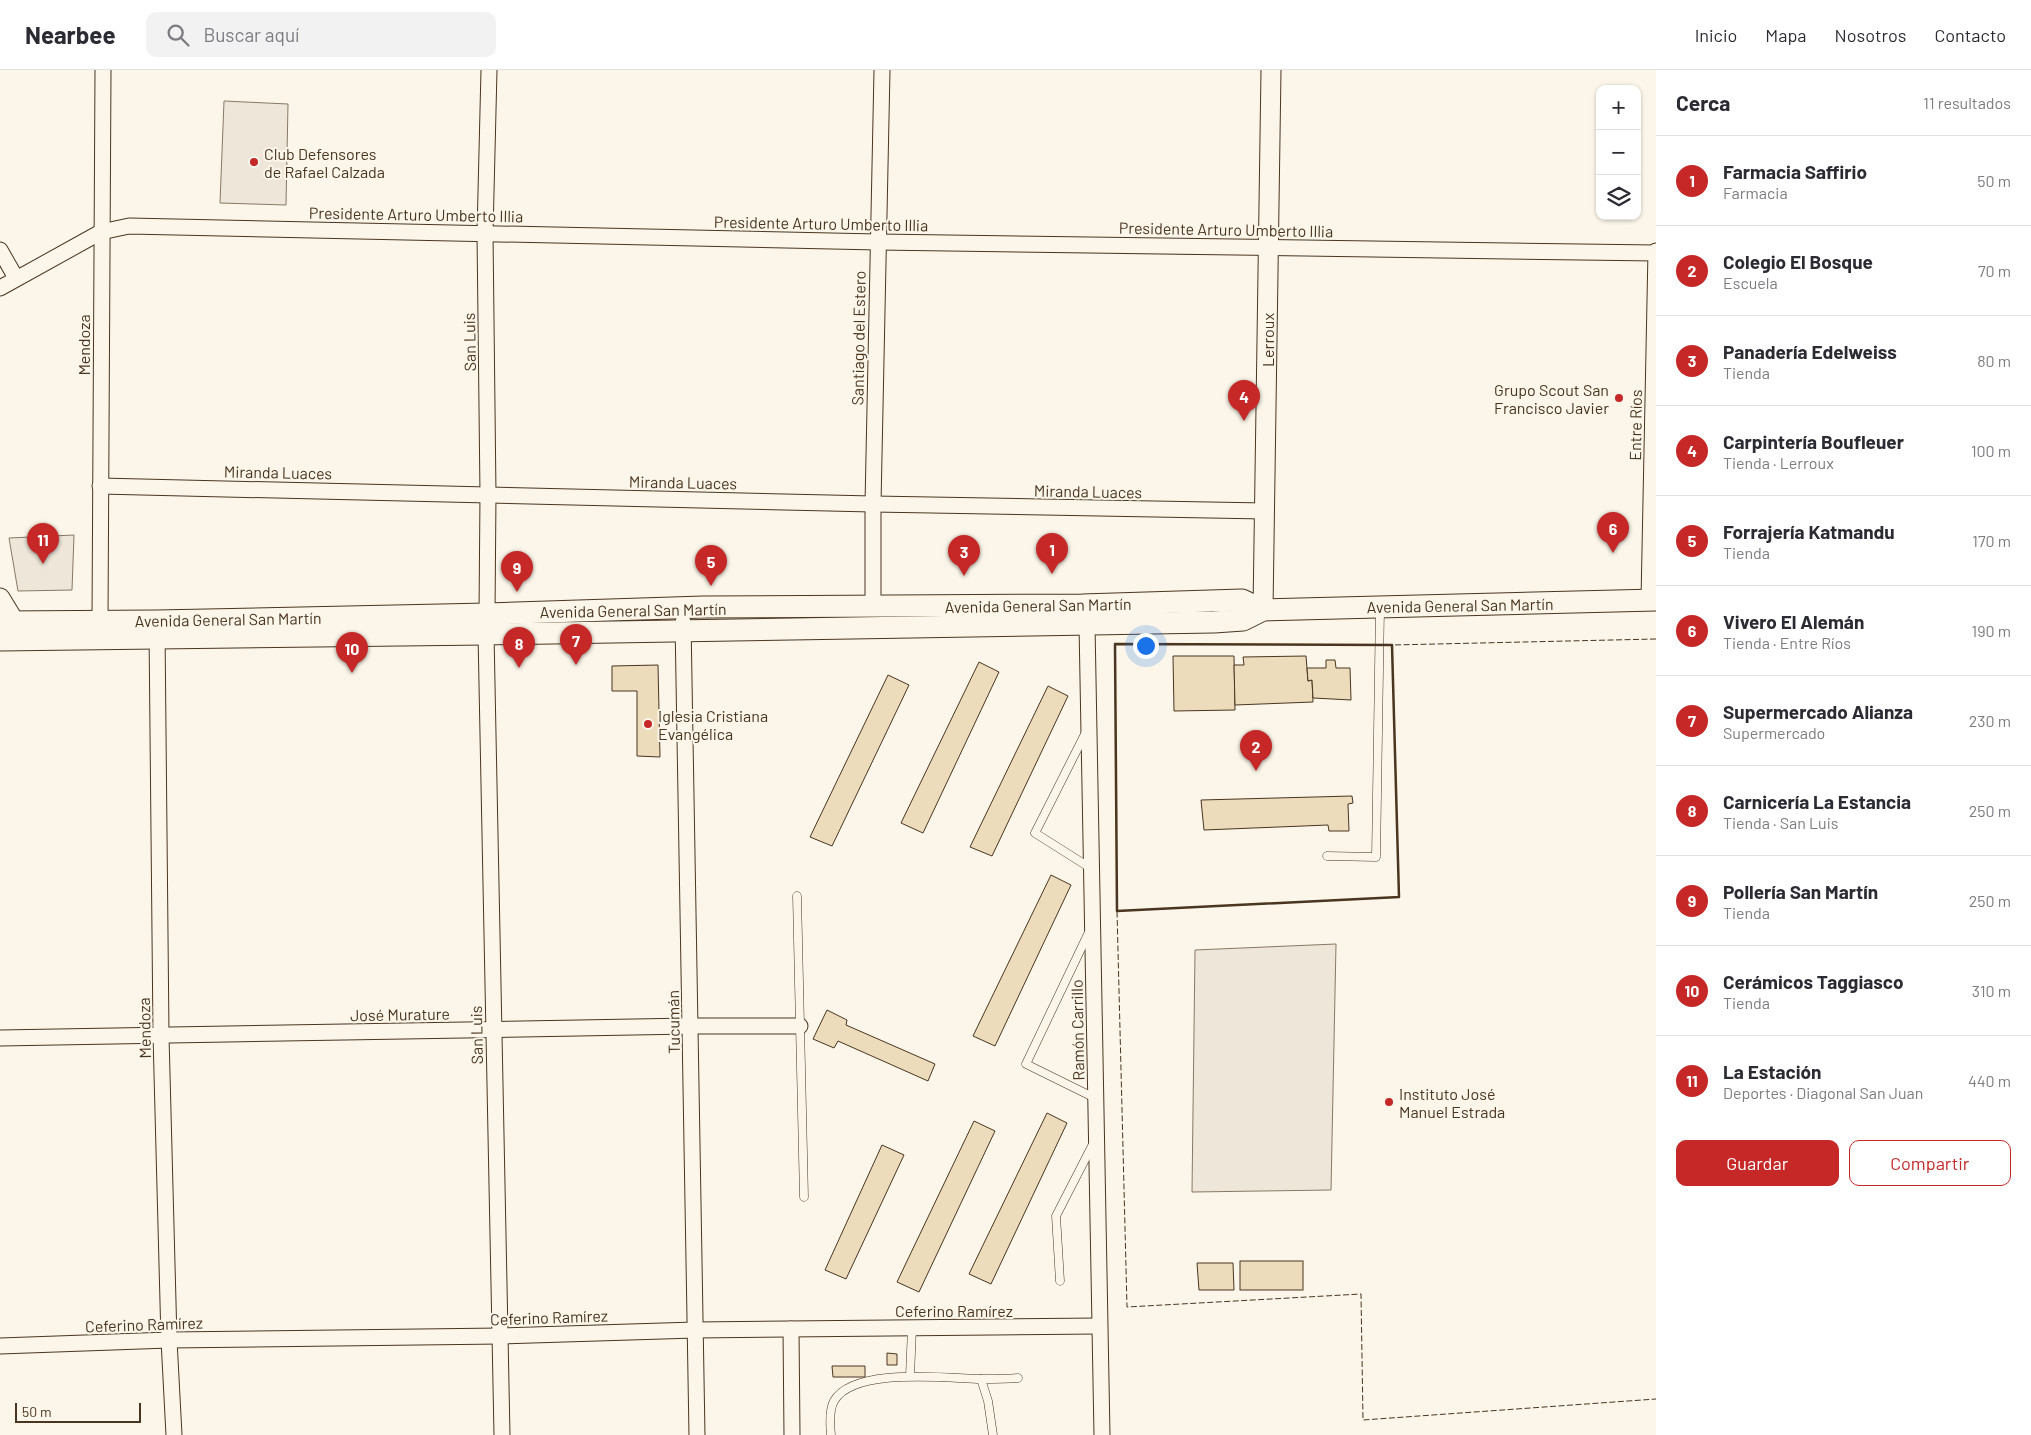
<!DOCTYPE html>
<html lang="es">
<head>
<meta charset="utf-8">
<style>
  body { margin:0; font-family:Barlow,sans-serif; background:#f2f2f3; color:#2b2b33 }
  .controls { position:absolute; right:15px; top:15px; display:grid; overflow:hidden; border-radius:10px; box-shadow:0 1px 4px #0004 }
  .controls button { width:45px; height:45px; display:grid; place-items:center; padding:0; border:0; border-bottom:1px solid #e1e1e2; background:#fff; color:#2b2b33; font:25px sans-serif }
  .scale { position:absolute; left:15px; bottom:12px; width:126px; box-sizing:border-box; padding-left:5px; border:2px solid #4a3520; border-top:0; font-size:14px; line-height:18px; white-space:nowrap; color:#4a3520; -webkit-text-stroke:4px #fbf6e9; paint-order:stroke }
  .you { position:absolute; left:1145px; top:575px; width:18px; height:18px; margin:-12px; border:4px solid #fff; border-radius:50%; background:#1a73e8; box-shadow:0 0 0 8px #1a73e833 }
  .badge { display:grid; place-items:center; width:32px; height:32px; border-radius:50%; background:#c62828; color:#fff; font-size:16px; font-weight:700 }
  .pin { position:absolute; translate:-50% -41px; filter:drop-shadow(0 1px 2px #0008) }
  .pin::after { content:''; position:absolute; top:26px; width:18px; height:15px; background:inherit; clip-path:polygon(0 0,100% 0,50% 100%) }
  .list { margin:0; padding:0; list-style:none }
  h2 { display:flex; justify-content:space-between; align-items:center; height:65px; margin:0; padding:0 20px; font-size:21px }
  h2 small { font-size:16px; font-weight:400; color:#7c7c81 }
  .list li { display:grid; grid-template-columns:32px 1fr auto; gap:15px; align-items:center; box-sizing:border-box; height:90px; padding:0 20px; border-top:1px solid #e1e1e2 }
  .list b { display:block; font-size:19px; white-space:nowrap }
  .list p { margin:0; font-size:16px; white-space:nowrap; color:#7c7c81 }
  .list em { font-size:16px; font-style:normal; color:#7c7c81 }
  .actions { display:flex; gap:10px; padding:15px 20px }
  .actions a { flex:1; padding:11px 0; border:1px solid #c62828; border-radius:10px; text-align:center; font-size:18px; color:#c62828 }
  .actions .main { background:#c62828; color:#fff }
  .icon { flex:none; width:28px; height:28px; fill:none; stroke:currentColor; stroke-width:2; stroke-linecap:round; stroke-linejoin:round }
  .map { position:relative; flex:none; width:1656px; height:1365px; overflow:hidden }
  header { display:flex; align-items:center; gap:30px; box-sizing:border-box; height:70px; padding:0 25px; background:#fff; border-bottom:1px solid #e1e1e2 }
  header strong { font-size:24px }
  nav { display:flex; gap:28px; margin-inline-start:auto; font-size:18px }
  .search { width:350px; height:45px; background:#f2f2f3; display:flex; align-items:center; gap:12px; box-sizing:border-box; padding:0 18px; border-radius:10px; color:#7c7c81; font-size:19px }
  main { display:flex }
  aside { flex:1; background:#fff }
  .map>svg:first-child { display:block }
</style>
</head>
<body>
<header>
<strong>Nearbee</strong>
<div class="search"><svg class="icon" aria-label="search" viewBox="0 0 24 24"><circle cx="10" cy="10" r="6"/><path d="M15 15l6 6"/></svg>Buscar aquí</div>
<nav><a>Inicio</a><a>Mapa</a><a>Nosotros</a><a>Contacto</a></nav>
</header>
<main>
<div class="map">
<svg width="1656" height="1365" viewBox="0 0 1656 1365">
  <rect width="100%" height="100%" fill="#fbf6e9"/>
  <!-- green -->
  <g fill="#ede6d9" stroke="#887966">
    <path d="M 224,31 L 288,34 L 286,135 L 220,133 Z"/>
    <path d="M 74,465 L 72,520 L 18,521 L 9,468 Z"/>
    <path d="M 1336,874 L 1331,1120 L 1192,1122 L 1195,880 Z"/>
  </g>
  <!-- building -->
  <g fill="#ecdcbc" stroke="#4a3520">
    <path d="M 1173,586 L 1234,586 L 1235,640 L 1174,641 Z"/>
    <path d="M 1306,586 L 1308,611 L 1312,610 L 1313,632 L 1235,635 L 1234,595 L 1244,595 L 1243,587 Z"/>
    <path d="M 1326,590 L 1335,590 L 1336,598 L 1350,598 L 1351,630 L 1313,628 L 1312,610 L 1308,611 L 1307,598 L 1326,598 Z"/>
    <path d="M 979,592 L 999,602 L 923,763 L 901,753 Z"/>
    <path d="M 658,595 L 660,687 L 637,686 L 637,621 L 612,621 L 612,596 Z"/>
    <path d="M 888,605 L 909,615 L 832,776 L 810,767 Z"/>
    <path d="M 1048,616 L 1068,626 L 992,786 L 970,777 Z"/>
    <path d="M 1352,726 L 1353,733 L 1348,734 L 1349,761 L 1329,761 L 1328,755 L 1204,760 L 1201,730 Z"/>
    <path d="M 1051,805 L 1071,815 L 995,976 L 973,966 Z"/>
    <path d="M 827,940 L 847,950 L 846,955 L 935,994 L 928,1011 L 838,971 L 834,978 L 813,969 Z"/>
    <path d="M 1047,1043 L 1067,1053 L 991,1214 L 969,1204 Z"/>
    <path d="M 974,1051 L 995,1061 L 919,1222 L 897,1212 Z"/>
    <path d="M 882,1075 L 904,1085 L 846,1209 L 825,1200 Z"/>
    <rect x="1240" y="1191" width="63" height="29"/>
    <path d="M 1197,1193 L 1233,1193 L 1234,1220 L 1199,1220 Z"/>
    <path d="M 887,1283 L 897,1284 L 897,1295 L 887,1295 Z"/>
    <path d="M 832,1296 L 865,1296 L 865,1307 L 833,1307 Z"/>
  </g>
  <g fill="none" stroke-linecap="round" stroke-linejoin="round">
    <defs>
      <g id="service">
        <path d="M 1085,664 L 1035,763 L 1092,799"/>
        <path d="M 1327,786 L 1376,787 L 1380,538"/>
        <path d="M 797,826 L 804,1127"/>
        <path d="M 1089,862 L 1026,994 L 1095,1028"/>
        <path d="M 1060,1211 L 1056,1146 L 1093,1074"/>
        <path d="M 910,1306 L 912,1258"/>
        <path d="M 981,1309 L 988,1331 L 993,1365"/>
        <path d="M 831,1365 C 830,1355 829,1340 834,1331 C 853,1297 946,1308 980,1309 C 993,1309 1006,1309 1018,1308"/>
      </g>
      <g id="minor">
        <path d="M 0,180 L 16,208"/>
        <path d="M 0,218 L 101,162 L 129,156 L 878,172 L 1656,183"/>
        <path d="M 100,416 L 873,434 L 1265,441"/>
        <path d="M 1649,530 L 1656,181"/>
        <path d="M 873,537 L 873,434 L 882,0"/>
        <path d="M 487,544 L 488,424 L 485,163 L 489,0"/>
        <path d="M 100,551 L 103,0"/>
        <path d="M 683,552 L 697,1365"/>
        <path d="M 1087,555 L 1102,1365"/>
        <path d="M 157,559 L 161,966 L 169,1270 L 174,1365"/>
        <path d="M 486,564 L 502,1365"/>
        <path d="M 0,968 L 690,956 L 800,956"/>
        <path d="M 791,1259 L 792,1365"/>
        <path d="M 0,1276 L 169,1270 L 501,1266 L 695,1260 L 1099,1256"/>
      </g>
      <g id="tertiary">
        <path d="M 0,528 L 14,551 L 18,565"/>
        <path d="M 1263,540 L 1271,0"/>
      </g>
      <g id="secondary">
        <path d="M 0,552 L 157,551 L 487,544 L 703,537 L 1082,535 L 1242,530 L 1263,540"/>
        <path d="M 0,570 L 486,564 L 1214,552 L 1243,550 L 1263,540 L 1656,530"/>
      </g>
    </defs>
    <!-- service casing -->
    <use href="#service" stroke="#4a3520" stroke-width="9"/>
    <!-- minor casing -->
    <use href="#minor" stroke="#4a3520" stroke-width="17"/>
    <!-- tertiary casing -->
    <use href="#tertiary" stroke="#4a3520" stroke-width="21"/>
    <!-- secondary casing -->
    <use href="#secondary" stroke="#4a3520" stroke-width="23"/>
    <!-- service -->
    <use href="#service" stroke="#fbf6e9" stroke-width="8"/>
    <!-- minor -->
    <use href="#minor" stroke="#fbf6e9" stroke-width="15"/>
    <!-- tertiary -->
    <use href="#tertiary" stroke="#fbf6e9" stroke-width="19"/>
    <!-- secondary -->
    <use href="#secondary" stroke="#fbf6e9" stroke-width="21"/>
    <!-- fence -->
    <path stroke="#4a3520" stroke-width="1" stroke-dasharray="6 2.5" stroke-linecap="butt" d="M 1656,569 L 1392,575 L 1399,827 L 1117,841 L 1127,1237 L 1361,1224 L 1363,1350 L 1656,1329"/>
    <!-- wall -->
    <path stroke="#4a3520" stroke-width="2.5" d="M 1115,574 L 1392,575 L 1399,827 L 1117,841 Z"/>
  </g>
  <!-- markers -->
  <g fill="#c62828" stroke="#fbf6e9" stroke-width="2">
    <circle cx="254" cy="92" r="5"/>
    <circle cx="1619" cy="328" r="5"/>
    <circle cx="648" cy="654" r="5"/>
    <circle cx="1389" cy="1032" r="5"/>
  </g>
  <g text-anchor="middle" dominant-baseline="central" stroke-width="4" stroke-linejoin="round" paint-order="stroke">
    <!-- poi labels -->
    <g font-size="16" fill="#4a3520" stroke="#fbf6e9" text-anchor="start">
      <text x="264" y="83">Club Defensores<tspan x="264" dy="18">de Rafael Calzada</tspan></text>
      <text x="1609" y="319" text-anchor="end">Grupo Scout San<tspan x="1609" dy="18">Francisco Javier</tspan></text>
      <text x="658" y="645">Iglesia Cristiana<tspan x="658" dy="18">Evangélica</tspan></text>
      <text x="1399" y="1023">Instituto José<tspan x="1399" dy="18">Manuel Estrada</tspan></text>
    </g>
    <!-- street labels -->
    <g font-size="16" fill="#4a3520" stroke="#fbf6e9">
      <text transform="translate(416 144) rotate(1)">Presidente Arturo Umberto Illia</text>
      <text transform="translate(821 153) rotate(1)">Presidente Arturo Umberto Illia</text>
      <text transform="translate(1226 159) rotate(1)">Presidente Arturo Umberto Illia</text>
      <text transform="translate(858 268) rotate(-89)">Santiago del Estero</text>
      <text transform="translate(1267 270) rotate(-90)">Lerroux</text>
      <text transform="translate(469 272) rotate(-91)">San Luis</text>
      <text transform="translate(83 275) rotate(-90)">Mendoza</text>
      <text transform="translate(1635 355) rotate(-89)">Entre Ríos</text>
      <text transform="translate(278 402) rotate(1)">Miranda Luaces</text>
      <text transform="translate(683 412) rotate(1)">Miranda Luaces</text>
      <text transform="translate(1088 421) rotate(1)">Miranda Luaces</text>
      <text transform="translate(1038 535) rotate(-1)">Avenida General San Martín</text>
      <text transform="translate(1460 535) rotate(-1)">Avenida General San Martín</text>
      <text transform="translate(633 540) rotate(-1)">Avenida General San Martín</text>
      <text transform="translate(228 549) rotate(-1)">Avenida General San Martín</text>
      <text transform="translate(400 944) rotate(-1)">José Murature</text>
      <text transform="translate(673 952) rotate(-91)">Tucumán</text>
      <text transform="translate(144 958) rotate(-91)">Mendoza</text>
      <text transform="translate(1077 960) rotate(-91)">Ramón Carrillo</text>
      <text transform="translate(476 965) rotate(-91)">San Luis</text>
      <text x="954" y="1240">Ceferino Ramírez</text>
      <text transform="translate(549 1247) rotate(-2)">Ceferino Ramírez</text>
      <text transform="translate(144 1254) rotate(-2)">Ceferino Ramírez</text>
    </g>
  </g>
</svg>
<div class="controls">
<button>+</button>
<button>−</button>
<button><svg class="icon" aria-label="layers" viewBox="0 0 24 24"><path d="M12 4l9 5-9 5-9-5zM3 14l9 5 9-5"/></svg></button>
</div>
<div class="scale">50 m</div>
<div class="you"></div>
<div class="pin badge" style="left:1052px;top:504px">1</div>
<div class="pin badge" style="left:1256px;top:701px">2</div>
<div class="pin badge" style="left:964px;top:506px">3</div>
<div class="pin badge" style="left:1244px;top:351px">4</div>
<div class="pin badge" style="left:711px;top:516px">5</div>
<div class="pin badge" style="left:1613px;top:483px">6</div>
<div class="pin badge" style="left:576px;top:595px">7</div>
<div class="pin badge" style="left:519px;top:598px">8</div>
<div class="pin badge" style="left:517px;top:522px">9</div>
<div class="pin badge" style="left:352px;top:603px">10</div>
<div class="pin badge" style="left:43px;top:494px">11</div>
</div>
<aside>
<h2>Cerca<small>11 resultados</small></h2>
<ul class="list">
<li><span class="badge">1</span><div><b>Farmacia Saffirio</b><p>Farmacia</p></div><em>50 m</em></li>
<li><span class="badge">2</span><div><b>Colegio El Bosque</b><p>Escuela</p></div><em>70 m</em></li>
<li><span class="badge">3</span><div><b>Panadería Edelweiss</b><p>Tienda</p></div><em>80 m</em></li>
<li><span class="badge">4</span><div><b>Carpintería Boufleuer</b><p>Tienda · Lerroux</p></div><em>100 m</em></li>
<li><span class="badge">5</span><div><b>Forrajería Katmandu</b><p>Tienda</p></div><em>170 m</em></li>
<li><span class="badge">6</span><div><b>Vivero El Alemán</b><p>Tienda · Entre Ríos</p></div><em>190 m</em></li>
<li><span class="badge">7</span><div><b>Supermercado Alianza</b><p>Supermercado</p></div><em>230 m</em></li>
<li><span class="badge">8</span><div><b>Carnicería La Estancia</b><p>Tienda · San Luis</p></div><em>250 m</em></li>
<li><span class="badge">9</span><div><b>Pollería San Martín</b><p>Tienda</p></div><em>250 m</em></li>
<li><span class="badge">10</span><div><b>Cerámicos Taggiasco</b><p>Tienda</p></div><em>310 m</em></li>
<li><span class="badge">11</span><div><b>La Estación</b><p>Deportes · Diagonal San Juan</p></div><em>440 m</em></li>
</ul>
<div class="actions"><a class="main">Guardar</a><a>Compartir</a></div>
</aside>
</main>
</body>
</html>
